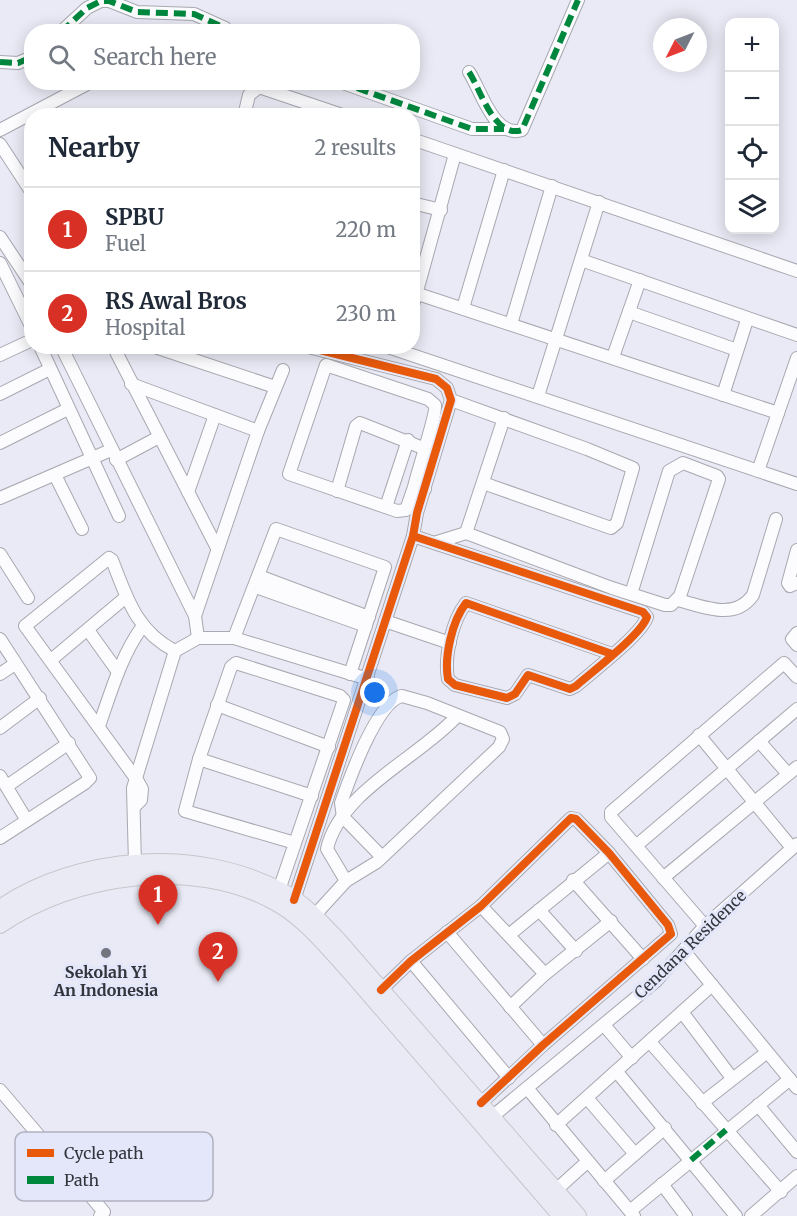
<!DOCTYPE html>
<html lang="en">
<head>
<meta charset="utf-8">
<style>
  body { margin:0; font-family:Merriweather,serif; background:#f2f2f3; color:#1f2937 }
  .controls { position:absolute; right:18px; top:18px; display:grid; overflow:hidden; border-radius:12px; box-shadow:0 3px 15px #0003 }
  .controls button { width:54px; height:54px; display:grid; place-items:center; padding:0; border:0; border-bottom:2px solid #e0e1e3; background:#fff; color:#1f2937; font:30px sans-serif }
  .compass { position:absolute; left:653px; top:18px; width:54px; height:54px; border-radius:50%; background:#fff; box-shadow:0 3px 15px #0003; rotate:228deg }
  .you { position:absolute; left:375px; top:693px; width:21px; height:21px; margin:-15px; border:4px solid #fff; border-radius:50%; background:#1a73e8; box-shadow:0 0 0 9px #1a73e833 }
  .badge { display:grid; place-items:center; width:39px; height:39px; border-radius:50%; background:#d93025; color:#fff; font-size:20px; font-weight:700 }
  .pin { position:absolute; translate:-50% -50px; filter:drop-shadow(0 2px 3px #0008) }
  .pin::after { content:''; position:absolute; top:32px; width:21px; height:18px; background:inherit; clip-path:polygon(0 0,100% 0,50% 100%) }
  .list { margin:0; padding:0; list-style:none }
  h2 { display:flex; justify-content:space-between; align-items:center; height:78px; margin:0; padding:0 24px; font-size:26px }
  h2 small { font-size:20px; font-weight:400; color:#747a83 }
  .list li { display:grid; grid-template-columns:39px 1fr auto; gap:18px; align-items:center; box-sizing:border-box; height:84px; padding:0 24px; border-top:2px solid #e0e1e3 }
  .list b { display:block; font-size:22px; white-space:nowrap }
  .list p { margin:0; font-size:20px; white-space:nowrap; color:#747a83 }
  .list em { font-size:20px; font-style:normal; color:#747a83 }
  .icon { flex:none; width:33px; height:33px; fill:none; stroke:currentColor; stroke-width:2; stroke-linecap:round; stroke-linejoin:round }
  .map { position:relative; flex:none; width:797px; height:1216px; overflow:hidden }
  .search { position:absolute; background:#fff; box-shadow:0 3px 15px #0003; left:24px; top:24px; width:396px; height:66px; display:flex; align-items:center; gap:15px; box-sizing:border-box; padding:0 21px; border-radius:24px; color:#747a83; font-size:22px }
  .panel { position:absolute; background:#fff; box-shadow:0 3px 15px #0003; left:24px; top:108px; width:396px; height:246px; border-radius:24px }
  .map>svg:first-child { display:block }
</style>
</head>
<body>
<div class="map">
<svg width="797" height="1216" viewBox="0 0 797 1216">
  <rect width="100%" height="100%" fill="#e9eaf5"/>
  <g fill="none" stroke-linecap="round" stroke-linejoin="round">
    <defs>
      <g id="minor">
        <path d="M 61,32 L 87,8 L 101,1 L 109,1 L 137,12 L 194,14 L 225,28"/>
        <path d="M 0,62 L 18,63 L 32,57"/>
        <path d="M 469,72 C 481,90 494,139 522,130 L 578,0"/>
        <path d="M 340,82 L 472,129 L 504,129"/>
        <path d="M 244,116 L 249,95 L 259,87 L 345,116"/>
        <path d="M 0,130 L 91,82"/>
        <path d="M 412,139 L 797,271"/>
        <path d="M 0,144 L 32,193"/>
        <path d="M 412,203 L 441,210"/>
        <path d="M 0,237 L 32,285"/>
        <path d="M 581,260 L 797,335"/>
        <path d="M 0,263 L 32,328"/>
        <path d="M 412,292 L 778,413"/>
        <path d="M 463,308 L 504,170"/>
        <path d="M 412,309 L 455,154"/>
        <path d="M 629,312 L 737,350"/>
        <path d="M 511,324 L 552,186"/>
        <path d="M 40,346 L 119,516"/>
        <path d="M 61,346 L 195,616 L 198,638 L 175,651 L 133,788 L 135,864"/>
        <path d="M 113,346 L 217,548"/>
        <path d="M 152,346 L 275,387"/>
        <path d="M 385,346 L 797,484"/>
        <path d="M 0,355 L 32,340"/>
        <path d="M 613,357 L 640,280"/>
        <path d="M 131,384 L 258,431"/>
        <path d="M 0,394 L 50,369"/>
        <path d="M 723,395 L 747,320"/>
        <path d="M 538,396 L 599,202"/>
        <path d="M 451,400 L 587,449 L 633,468 L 617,523 L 611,528 L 483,483"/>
        <path d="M 0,443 L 68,409"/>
        <path d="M 116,460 L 159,437"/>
        <path d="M 758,471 L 797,358"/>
        <path d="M 55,475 L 82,529"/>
        <path d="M 414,487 L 406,510 L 397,511 L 289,474 L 326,365 L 428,399 L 435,405 C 437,413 417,473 414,487 L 425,489"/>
        <path d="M 337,491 L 356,426 L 360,423 L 423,448"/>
        <path d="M 188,492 L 215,415"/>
        <path d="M 0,498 L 111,450"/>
        <path d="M 386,507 L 408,440"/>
        <path d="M 466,533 L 504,418"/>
        <path d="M 413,536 L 643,612 L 647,617 C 641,635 593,671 576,686 L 570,689 L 528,675 L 515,694 L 507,698 L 455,685 L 448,679 C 444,657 452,621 466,603 L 612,654"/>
        <path d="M 437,542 L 466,533 L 612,588 L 665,605 L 671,605 L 680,596 L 719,479 L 717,476 L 683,463 L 669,471 L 631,594"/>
        <path d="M 797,550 L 788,583 L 790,586 L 797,583"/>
        <path d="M 0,554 L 28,598"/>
        <path d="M 259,576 L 369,617"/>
        <path d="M 256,587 L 366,626"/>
        <path d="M 678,600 C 704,607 735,621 753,595 L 776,519"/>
        <path d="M 195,616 L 258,431 L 283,370"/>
        <path d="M 385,621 L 450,643"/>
        <path d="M 88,630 L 118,672"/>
        <path d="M 797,633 L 792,639 L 797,645"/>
        <path d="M 198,638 L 234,638 L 368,679"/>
        <path d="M 234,638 L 276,529 L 385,567 L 350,674"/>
        <path d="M 0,639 L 90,778 L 85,783 L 0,838"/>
        <path d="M 51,660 L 126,597"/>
        <path d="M 0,674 L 15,664"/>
        <path d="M 217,705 L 329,747"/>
        <path d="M 99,726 C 111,692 121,656 142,627"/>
        <path d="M 0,728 L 40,698"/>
        <path d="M 699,735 L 792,848"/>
        <path d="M 759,741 L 788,774"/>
        <path d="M 199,759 L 312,796"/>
        <path d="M 0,776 L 26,819"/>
        <path d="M 7,786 L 69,743"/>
        <path d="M 135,806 L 141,800 L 142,789 L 137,780 L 25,626 L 109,558 L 112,560 C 127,598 136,631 175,651"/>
        <path d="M 637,845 L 797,709"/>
        <path d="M 663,878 L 797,767"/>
        <path d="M 573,880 L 643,959"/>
        <path d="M 346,881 L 327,849 C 340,791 420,757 457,716"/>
        <path d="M 279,890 L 344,700 L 340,696 L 236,663 L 231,667 L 199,759 L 185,811 L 295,843"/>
        <path d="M 294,900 L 413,536 L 417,513 L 451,400 L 447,388 L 436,379 L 304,346"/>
        <path d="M 481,906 L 545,974"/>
        <path d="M 539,910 L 576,951"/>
        <path d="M 314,916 L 346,881 L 377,862 L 499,747 L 503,739 L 500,732 L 427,703 L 402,696 C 377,701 349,780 341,803 L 343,817 L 382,857"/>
        <path d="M 705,926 L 611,817 L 611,812 L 784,663 L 797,677"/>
        <path d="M 447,932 L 543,1045"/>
        <path d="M 510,934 L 609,853"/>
        <path d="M 684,951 L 797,1088"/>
        <path d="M 411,961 L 509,1078"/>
        <path d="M 381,990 L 411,961 L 481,906 L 571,818 L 576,819 L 609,853 L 668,925 L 671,934 L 543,1045 L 481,1103"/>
        <path d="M 510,1007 L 545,974 L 611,921"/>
        <path d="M 682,1012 L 732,1078"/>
        <path d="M 604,1025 L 632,1058"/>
        <path d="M 650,1042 L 781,1192"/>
        <path d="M 617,1072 L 736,1216"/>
        <path d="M 527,1088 L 634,1216"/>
        <path d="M 0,1090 L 104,1212 L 100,1216"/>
        <path d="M 587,1098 L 635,1154"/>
        <path d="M 702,1103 L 766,1053"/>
        <path d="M 758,1105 L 797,1152"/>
        <path d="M 493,1116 L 656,981 L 705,926 L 797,844"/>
        <path d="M 556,1125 L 712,985"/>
        <path d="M 604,1181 L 665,1128"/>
        <path d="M 662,1184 L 686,1216"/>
        <path d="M 556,1190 L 587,1162"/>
        <path d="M 630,1211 L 790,1079"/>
        <path d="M 751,1216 L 797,1176"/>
      </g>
      <g id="major">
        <path d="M 0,908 C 78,855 197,846 281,891 C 303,902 320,922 337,939 L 578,1216"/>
        <path d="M 0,925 C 75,874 193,857 275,902 C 305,918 329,949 352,974 L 561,1216"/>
      </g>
    </defs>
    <!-- minor casing -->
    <use href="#minor" stroke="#a7a8b0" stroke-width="14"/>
    <!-- major casing -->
    <use href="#major" stroke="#c6c7cc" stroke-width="18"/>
    <!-- minor -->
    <use href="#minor" stroke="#fcfcfe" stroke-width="12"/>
    <!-- major -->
    <use href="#major" stroke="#e9eaf4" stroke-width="16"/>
    <!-- quiet -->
    <g stroke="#00873e" stroke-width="6" stroke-dasharray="12 6" stroke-linecap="butt">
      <path d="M 61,32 L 87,8 L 101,1 L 109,1 L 137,12 L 194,14 L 225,28"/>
      <path d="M 0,62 L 18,63 L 32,57"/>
      <path d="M 469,72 C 481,90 494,139 522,130 L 578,0"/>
      <path d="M 340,82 L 472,129 L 504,129"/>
      <path d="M 691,1160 L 726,1130"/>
    </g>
    <defs>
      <g id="cycleway">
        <path d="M 413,536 L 643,612 L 647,617 C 641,635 593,671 576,686 L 570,689 L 528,675 L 515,694 L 507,698 L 455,685 L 448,679 C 444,657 452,621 466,603 L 612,654"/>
        <path d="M 294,900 L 413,536 L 417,513 L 451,400 L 447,388 L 436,379 L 304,346"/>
        <path d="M 381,990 L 411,961 L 481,906 L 571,818 L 576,819 L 609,853 L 668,925 L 671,934 L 543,1045 L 481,1103"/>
      </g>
    </defs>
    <!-- cycleway casing -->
    <use href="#cycleway" stroke="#e4e7fa" stroke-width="11"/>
    <!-- cycleway -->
    <use href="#cycleway" stroke="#e8590c" stroke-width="8"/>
  </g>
  <!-- markers -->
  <circle fill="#73747d" stroke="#e4e7fa" stroke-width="2" cx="106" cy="953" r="6"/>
  <g text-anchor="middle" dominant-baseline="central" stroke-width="6" stroke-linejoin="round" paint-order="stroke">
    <!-- street labels -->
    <g font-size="16" fill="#33343c" stroke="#e4e7fa">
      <text transform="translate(690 944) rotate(-44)">Cendana Residence</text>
    </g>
    <!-- poi labels -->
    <g font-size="16" font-weight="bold" fill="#33343c" stroke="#e4e7fa">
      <text x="106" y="972">Sekolah Yi<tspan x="106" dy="18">An Indonesia</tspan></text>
    </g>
  </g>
  <!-- legend -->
  <rect x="15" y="1132" width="198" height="69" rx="9" fill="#e4e7fa" stroke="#afb1c1" stroke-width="1.5"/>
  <rect x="27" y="1149" width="27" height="8" fill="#e8590c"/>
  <rect x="27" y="1176" width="27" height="8" fill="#00873e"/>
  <g font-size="16" fill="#33343c">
    <text x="64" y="1159">Cycle path</text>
    <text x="64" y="1186">Path</text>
  </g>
</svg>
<div class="controls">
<button>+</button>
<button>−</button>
<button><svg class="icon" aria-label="locate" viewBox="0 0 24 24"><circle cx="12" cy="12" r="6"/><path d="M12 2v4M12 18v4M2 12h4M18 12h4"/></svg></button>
<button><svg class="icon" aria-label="layers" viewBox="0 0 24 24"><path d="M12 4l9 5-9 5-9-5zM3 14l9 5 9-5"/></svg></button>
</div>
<svg class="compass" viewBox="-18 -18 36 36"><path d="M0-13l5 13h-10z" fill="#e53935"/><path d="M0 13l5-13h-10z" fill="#747a83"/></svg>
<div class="you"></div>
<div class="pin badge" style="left:158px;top:925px">1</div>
<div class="pin badge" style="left:218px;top:982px">2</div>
<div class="search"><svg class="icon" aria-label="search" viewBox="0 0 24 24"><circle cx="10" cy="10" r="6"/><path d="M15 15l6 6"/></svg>Search here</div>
<section class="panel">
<h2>Nearby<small>2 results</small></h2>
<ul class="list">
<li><span class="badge">1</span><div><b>SPBU</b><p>Fuel</p></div><em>220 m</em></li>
<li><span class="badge">2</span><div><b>RS Awal Bros</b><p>Hospital</p></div><em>230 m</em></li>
</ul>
</section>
</div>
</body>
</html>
